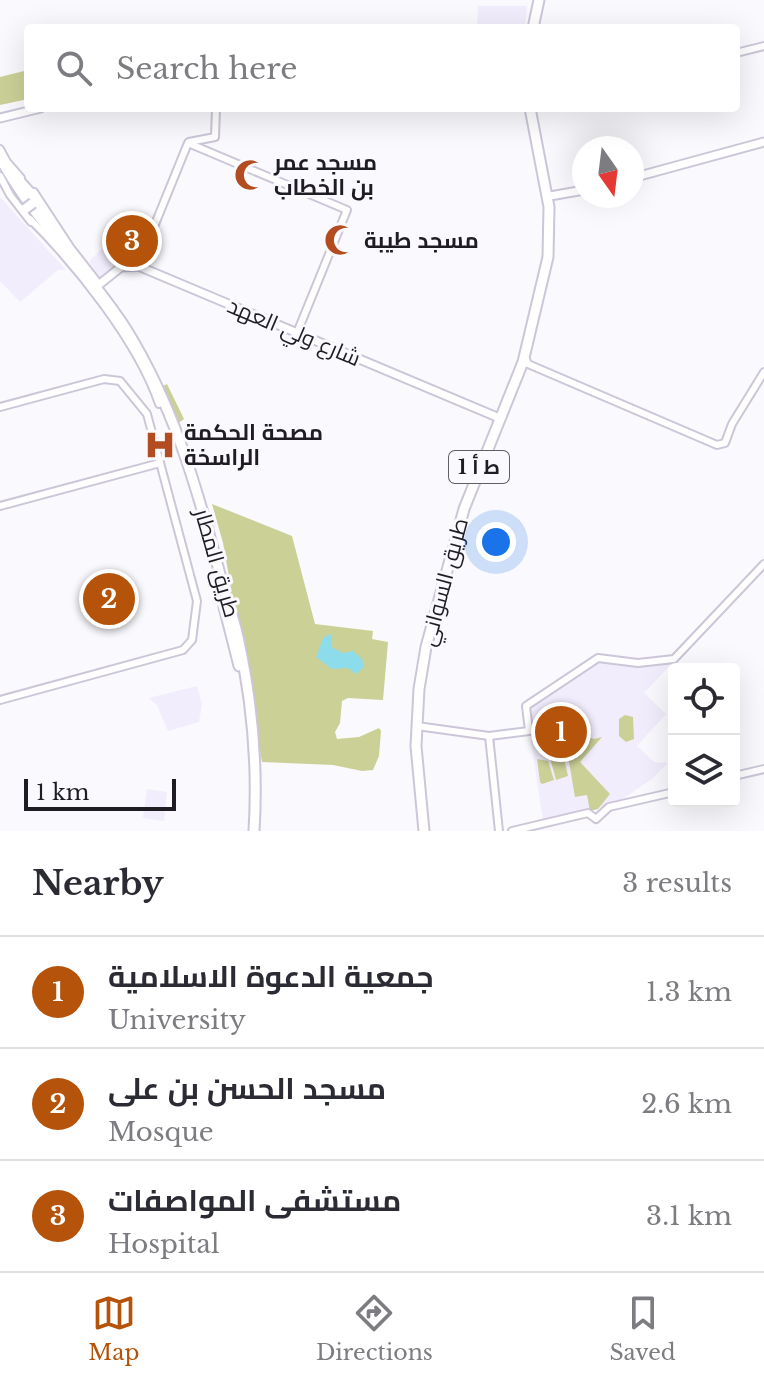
<!DOCTYPE html>
<html lang="en">
<head>
<meta charset="utf-8">
<style>
  body { margin:0; font-family:"Libre Baskerville",Cairo,serif; background:#f7f7f7; color:#2b2b33 }
  .controls { position:absolute; right:24px; bottom:24px; display:grid; overflow:hidden; border-radius:8px; box-shadow:0 8px 32px #0002 }
  .controls button { width:72px; height:72px; display:grid; place-items:center; padding:0; border:0; border-bottom:2px solid #e1e1e2; background:#fff; color:#2b2b33; font:40px sans-serif }
  .compass { position:absolute; left:572px; top:136px; width:72px; height:72px; border-radius:50%; background:#fff; box-shadow:0 8px 32px #0002; rotate:166deg }
  .scale { position:absolute; left:24px; bottom:20px; width:152px; box-sizing:border-box; padding-left:8px; border:4px solid #1f1c23; border-top:0; font-size:22px; line-height:28px; white-space:nowrap; color:#1f1c23; -webkit-text-stroke:6px #faf9fd; paint-order:stroke }
  .you { position:absolute; left:496px; top:542px; width:28px; height:28px; margin:-20px; border:6px solid #fff; border-radius:50%; background:#1a73e8; box-shadow:0 0 0 12px #1a73e833 }
  .badge { display:grid; place-items:center; width:52px; height:52px; border-radius:50%; background:#b45309; color:#fff; font-size:26px; font-weight:700 }
  .pin { position:absolute; translate:-50% -50%; border:4px solid #fff; box-shadow:0 2px 8px #0006 }
  .list { margin:0; padding:0; list-style:none }
  h2 { display:flex; justify-content:space-between; align-items:center; height:104px; margin:0; padding:0 32px; font-size:34px }
  h2 small { font-size:26px; font-weight:400; color:#7c7c81 }
  .list li { display:grid; grid-template-columns:52px 1fr auto; gap:24px; align-items:center; box-sizing:border-box; height:112px; padding:0 32px; border-top:2px solid #e1e1e2 }
  .list b { display:block; font-size:30px; white-space:nowrap }
  .list p { margin:0; font-size:26px; white-space:nowrap; color:#7c7c81 }
  .list em { font-size:26px; font-style:normal; color:#7c7c81 }
  .icon { flex:none; width:44px; height:44px; fill:none; stroke:currentColor; stroke-width:2; stroke-linecap:round; stroke-linejoin:round }
  .map { position:relative; flex:none; width:764px; height:831px; overflow:hidden }
  .search { position:absolute; background:#fff; box-shadow:0 8px 32px #0002; left:24px; right:24px; top:24px; height:88px; display:flex; align-items:center; gap:20px; box-sizing:border-box; padding:0 28px; border-radius:8px; color:#7c7c81; font-size:30px }
  .sheet { height:440px; background:#fff }
  nav { display:flex; justify-content:space-around; align-items:center; box-sizing:border-box; height:112px; border-top:2px solid #e1e1e2; background:#fff; font-size:22px; color:#7c7c81 }
  nav a { display:grid; justify-items:center; gap:4px }
  nav .on { color:#b45309 }
  .map>svg:first-child { display:block }
</style>
</head>
<body>
<div class="map">
<svg width="764" height="831" viewBox="0 0 764 831">
  <rect width="100%" height="100%" fill="#faf9fd"/>
  <!-- built -->
  <g fill="#f2edfc">
    <path d="M 478,6 L 527,6 L 525,28 L 477,28 Z"/>
    <path d="M 0,197 L 66,270 L 58,270 L 20,302 L 0,281 Z"/>
    <path d="M 106,245 L 112,249 L 108,254 L 118,265 L 102,280 L 89,261 Z"/>
    <path d="M 598,659 L 638,665 L 673,662 L 644,693 L 666,714 L 637,746 L 654,762 L 668,763 L 652,779 L 615,804 L 543,821 L 526,708 Z"/>
    <path d="M 197,686 L 202,704 L 199,722 L 168,731 L 157,705 L 149,698 Z"/>
    <path d="M 147,789 L 167,792 L 164,821 L 143,818 Z"/>
  </g>
  <!-- green -->
  <g fill="#cbd097">
    <path d="M 28,70 L 28,99 L 0,105 L 0,77 Z"/>
    <path d="M 167,384 L 184,419 L 177,424 L 168,397 L 161,387 Z"/>
    <path d="M 212,504 L 292,536 L 315,624 L 373,631 L 372,639 L 388,642 L 383,700 L 348,698 L 342,701 L 340,723 L 335,732 L 337,739 L 359,737 L 379,728 L 381,731 L 379,756 L 373,770 L 362,771 L 333,765 L 262,762 L 223,543 Z"/>
    <path d="M 625,715 L 633,717 L 634,739 L 626,742 L 619,736 L 619,719 Z"/>
    <path d="M 586,736 L 594,739 L 602,737 L 580,762 L 610,794 L 598,809 L 590,811 L 587,795 L 575,797 L 568,756 L 571,752 L 570,745 L 579,737 Z"/>
    <path d="M 551,746 L 557,749 L 559,755 L 564,758 L 568,776 L 556,780 L 550,758 Z"/>
    <path d="M 537,759 L 548,761 L 554,780 L 542,784 L 540,782 Z"/>
  </g>
  <!-- water -->
  <path fill="#8cdceb" d="M 329,634 L 332,634 L 331,647 L 343,653 L 353,651 L 362,659 L 364,667 L 356,674 L 348,668 L 332,669 L 316,657 L 324,636 L 328,637 Z"/>
  <g fill="none" stroke-linecap="round" stroke-linejoin="round">
    <defs>
      <g id="tertiary">
        <path d="M 736,53 L 764,46"/>
        <path d="M 189,142 L 215,137 L 216,108"/>
        <path d="M 0,149 L 7,162 L 21,178"/>
        <path d="M 0,176 L 10,195 L 31,222"/>
        <path d="M 34,192 L 70,247 L 99,284"/>
        <path d="M 30,219 C 77,266 138,342 159,404"/>
        <path d="M 138,266 L 188,143 L 347,210 L 297,333"/>
        <path d="M 526,359 L 528,364 L 717,445 L 725,443 L 732,424 L 764,372"/>
        <path d="M 0,407 L 104,379 L 120,381 L 147,414 L 197,601 L 192,640 L 183,650 L 0,700"/>
        <path d="M 0,506 L 160,463"/>
        <path d="M 417,726 L 489,736 L 529,731 L 526,706 L 598,658 L 638,663 L 674,659 L 764,564"/>
        <path d="M 489,736 L 499,831"/>
        <path d="M 734,776 L 764,769"/>
        <path d="M 512,831 L 588,813 L 596,819 L 609,807 L 674,792"/>
      </g>
      <g id="secondary">
        <path d="M 0,118 L 41,108"/>
        <path d="M 632,178 L 764,142"/>
        <path d="M 550,196 L 584,190"/>
        <path d="M 96,287 L 121,267 L 138,266 L 497,417 L 499,421"/>
      </g>
      <g id="trunk">
        <path d="M 533,28 L 539,0"/>
        <path d="M 0,158 C 34,221 88,269 126,329 C 172,403 196,484 218,567 C 224,591 233,614 238,637 C 252,700 258,766 254,831"/>
        <path d="M 17,178 L 34,197 L 33,203"/>
        <path d="M 34,203 L 39,204 L 52,226"/>
        <path d="M 224,607 L 239,666"/>
        <path d="M 424,831 L 416,746 L 419,689 L 426,647 L 464,509 L 523,362 L 548,257 L 549,207 L 530,108"/>
      </g>
    </defs>
    <!-- tertiary casing -->
    <use href="#tertiary" stroke="#ccc6d8" stroke-width="10"/>
    <!-- secondary casing -->
    <use href="#secondary" stroke="#ccc6d8" stroke-width="11"/>
    <!-- trunk casing -->
    <use href="#trunk" stroke="#ccc6d8" stroke-width="13"/>
    <!-- tertiary -->
    <use href="#tertiary" stroke="#fff" stroke-width="6"/>
    <!-- secondary -->
    <use href="#secondary" stroke="#fff" stroke-width="7"/>
    <!-- trunk -->
    <use href="#trunk" stroke="#fff" stroke-width="9"/>
    <defs>
      <path id="trunk-bridge" d="M 25,209 L 33,203"/>
    </defs>
    <!-- trunk-bridge casing -->
    <use href="#trunk-bridge" stroke="#ccc6d8" stroke-width="13" stroke-linecap="butt"/>
    <!-- trunk-bridge -->
    <use href="#trunk-bridge" stroke="#fff" stroke-width="9"/>
  </g>
  <!-- icons -->
  <defs>
    <symbol id="mosque-bare" viewBox="-9 -9 18 18"><path d="M3.5-4.9A6 6 0 1 0 3.5 4.9A5 5 0 1 1 3.5-4.9Z" fill="#b34d21" stroke="#faf9fd" stroke-width="2.5" paint-order="stroke"/></symbol>
    <symbol id="hospital-bare" viewBox="-9 -9 18 18"><path d="M-5-5h3v3.5h4V-5h3V5h-3V1.5h-4V5h-3Z" fill="#b34d21" stroke="#faf9fd" stroke-width="2.5" paint-order="stroke"/></symbol>
  </defs>
  <g fill-rule="evenodd">
    <use href="#mosque-bare" x="228" y="153" width="44" height="44"/>
    <use href="#mosque-bare" x="318" y="218" width="44" height="44"/>
    <use href="#hospital-bare" x="138" y="423" width="44" height="44"/>
  </g>
  <g text-anchor="middle" dominant-baseline="central" stroke-width="6" stroke-linejoin="round" paint-order="stroke">
    <!-- shield labels -->
    <rect fill="#faf9fd" stroke="#615e64" stroke-width="2" x="449" y="451" width="60" height="32" rx="6"/>
    <g font-size="20" font-weight="bold" fill="#1f1c23">
      <text x="479" y="467">ط أ 1</text>
    </g>
    <!-- poi labels -->
    <g font-size="22" font-weight="bold" fill="#1f1c23" stroke="#faf9fd" text-anchor="start">
      <text x="274" y="162">مسجد عمر<tspan x="274" dy="25">بن الخطاب</tspan></text>
      <text x="364" y="240">مسجد طيبة</text>
      <text x="184" y="432">مصحة الحكمة<tspan x="184" dy="25">الراسخة</tspan></text>
    </g>
    <!-- street labels -->
    <g font-size="22" fill="#1f1c23" stroke="#faf9fd">
      <text transform="translate(294 332) rotate(23)">شارع ولي العهد</text>
      <text transform="translate(217 563) rotate(74)">طريق المطار</text>
      <text transform="translate(444 582) rotate(-75)">طريق السواني</text>
    </g>
  </g>
</svg>
<div class="controls">
<button><svg class="icon" aria-label="locate" viewBox="0 0 24 24"><circle cx="12" cy="12" r="6"/><path d="M12 2v4M12 18v4M2 12h4M18 12h4"/></svg></button>
<button><svg class="icon" aria-label="layers" viewBox="0 0 24 24"><path d="M12 4l9 5-9 5-9-5zM3 14l9 5 9-5"/></svg></button>
</div>
<svg class="compass" viewBox="-18 -18 36 36"><path d="M0-13l5 13h-10z" fill="#e53935"/><path d="M0 13l5-13h-10z" fill="#7c7c81"/></svg>
<div class="scale">1 km</div>
<div class="you"></div>
<div class="pin badge" style="left:561px;top:732px">1</div>
<div class="pin badge" style="left:109px;top:599px">2</div>
<div class="pin badge" style="left:132px;top:241px">3</div>
<div class="search"><svg class="icon" aria-label="search" viewBox="0 0 24 24"><circle cx="10" cy="10" r="6"/><path d="M15 15l6 6"/></svg>Search here</div>
</div>
<section class="sheet">
<h2>Nearby<small>3 results</small></h2>
<ul class="list">
<li><span class="badge">1</span><div><b>جمعية الدعوة الاسلامية</b><p>University</p></div><em>1.3 km</em></li>
<li><span class="badge">2</span><div><b>مسجد الحسن بن على</b><p>Mosque</p></div><em>2.6 km</em></li>
<li><span class="badge">3</span><div><b>مستشفى المواصفات</b><p>Hospital</p></div><em>3.1 km</em></li>
</ul>
</section>
<nav>
<a class="on"><svg class="icon" aria-label="map" viewBox="0 0 24 24"><path d="M3 6l6-2 6 2 6-2v14l-6 2-6-2-6 2zM9 4v14M15 6v14"/></svg>Map</a>
<a><svg class="icon" aria-label="directions" viewBox="0 0 24 24"><path d="M12 3l9 9-9 9-9-9zM9 14v-3h6M13 9l2 2-2 2"/></svg>Directions</a>
<a><svg class="icon" aria-label="saved" viewBox="0 0 24 24"><path d="M7 4h10v16l-5-4-5 4z"/></svg>Saved</a>
</nav>
</body>
</html>
